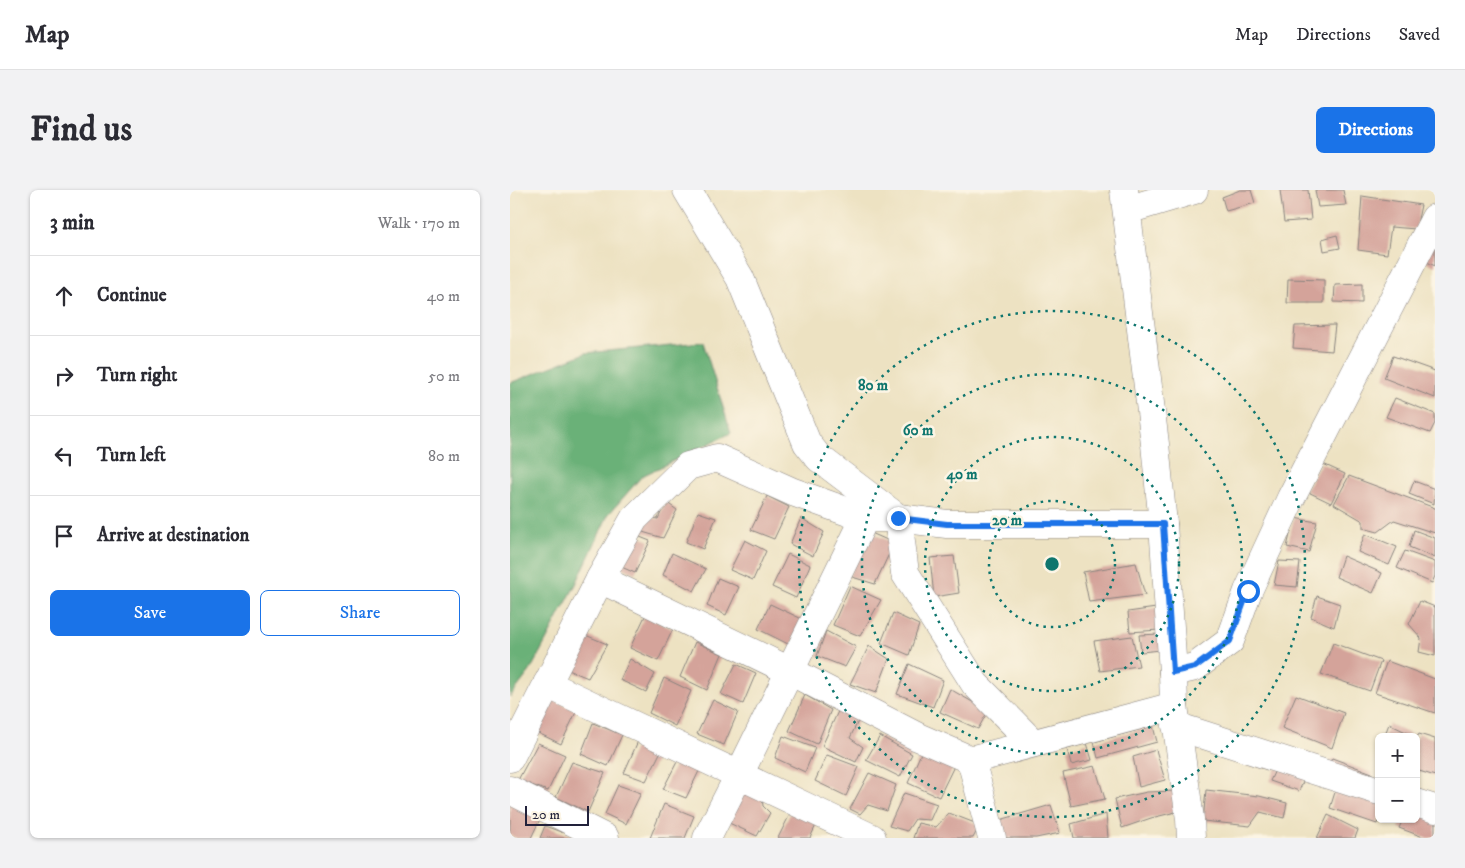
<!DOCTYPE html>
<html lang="en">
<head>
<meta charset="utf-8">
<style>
  body { margin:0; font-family:"IM FELL DW Pica",serif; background:#f2f2f3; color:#2b2b33 }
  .controls { position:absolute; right:15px; bottom:15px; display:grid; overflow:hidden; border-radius:8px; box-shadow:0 1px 4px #0004 }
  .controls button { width:45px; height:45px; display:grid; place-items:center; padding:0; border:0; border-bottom:1px solid #e1e1e2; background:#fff; color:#2b2b33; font:25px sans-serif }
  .scale { position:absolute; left:15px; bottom:12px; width:64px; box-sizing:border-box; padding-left:5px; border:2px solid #22223b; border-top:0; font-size:14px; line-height:18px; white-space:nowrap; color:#22223b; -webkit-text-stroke:4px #fcf5e5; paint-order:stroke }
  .stop { position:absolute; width:15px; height:15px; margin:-11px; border:4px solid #1a73e8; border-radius:50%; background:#fff }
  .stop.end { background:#1a73e8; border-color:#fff; box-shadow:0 1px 5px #0008 }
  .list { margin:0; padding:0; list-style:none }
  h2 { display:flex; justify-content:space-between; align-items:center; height:65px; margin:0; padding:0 20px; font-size:21px }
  h2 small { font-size:16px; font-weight:400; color:#7c7c81 }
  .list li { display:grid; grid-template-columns:32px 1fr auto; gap:15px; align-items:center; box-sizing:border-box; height:80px; padding:0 20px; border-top:1px solid #e1e1e2 }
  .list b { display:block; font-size:19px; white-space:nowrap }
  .list em { font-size:16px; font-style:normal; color:#7c7c81 }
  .actions { display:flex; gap:10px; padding:15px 20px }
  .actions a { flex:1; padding:11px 0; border:1px solid #1a73e8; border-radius:8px; text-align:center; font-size:18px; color:#1a73e8 }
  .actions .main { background:#1a73e8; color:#fff }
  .icon { flex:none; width:28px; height:28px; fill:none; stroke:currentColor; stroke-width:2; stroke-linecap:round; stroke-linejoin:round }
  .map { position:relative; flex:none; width:925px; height:648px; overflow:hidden; border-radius:8px }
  header { display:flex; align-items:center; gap:30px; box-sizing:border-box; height:70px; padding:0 25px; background:#fff; border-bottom:1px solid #e1e1e2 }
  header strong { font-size:24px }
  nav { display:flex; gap:28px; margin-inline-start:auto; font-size:18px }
  .intro { display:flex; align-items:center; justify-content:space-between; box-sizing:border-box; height:120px; padding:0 30px }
  h1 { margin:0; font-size:35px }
  .button { padding:12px 22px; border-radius:8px; background:#1a73e8; color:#fff; font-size:18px; font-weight:700 }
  main { display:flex; gap:30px; padding:0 30px }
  aside { flex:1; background:#fff; border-radius:8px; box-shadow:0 1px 4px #0004 }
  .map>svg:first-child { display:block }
</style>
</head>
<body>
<header>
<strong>Map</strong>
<nav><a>Map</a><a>Directions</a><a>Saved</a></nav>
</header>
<div class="intro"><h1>Find us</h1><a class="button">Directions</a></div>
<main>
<aside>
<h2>3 min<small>Walk · 170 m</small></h2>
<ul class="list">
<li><svg class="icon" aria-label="ahead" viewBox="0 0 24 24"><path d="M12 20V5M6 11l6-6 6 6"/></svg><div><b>Continue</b></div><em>40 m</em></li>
<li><svg class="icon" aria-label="right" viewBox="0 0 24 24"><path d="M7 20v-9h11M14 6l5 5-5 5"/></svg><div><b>Turn right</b></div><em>50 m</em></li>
<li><svg class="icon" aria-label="left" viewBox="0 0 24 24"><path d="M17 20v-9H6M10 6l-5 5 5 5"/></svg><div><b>Turn left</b></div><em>80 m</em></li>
<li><svg class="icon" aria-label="arrive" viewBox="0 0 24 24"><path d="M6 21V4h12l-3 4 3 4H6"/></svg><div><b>Arrive at destination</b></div></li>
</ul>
<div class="actions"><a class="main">Save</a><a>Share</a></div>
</aside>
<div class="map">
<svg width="925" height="648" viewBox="0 0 925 648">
  <rect width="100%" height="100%" fill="#fcf5e5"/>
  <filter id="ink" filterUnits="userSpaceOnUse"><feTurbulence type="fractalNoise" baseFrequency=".02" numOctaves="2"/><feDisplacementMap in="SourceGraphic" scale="10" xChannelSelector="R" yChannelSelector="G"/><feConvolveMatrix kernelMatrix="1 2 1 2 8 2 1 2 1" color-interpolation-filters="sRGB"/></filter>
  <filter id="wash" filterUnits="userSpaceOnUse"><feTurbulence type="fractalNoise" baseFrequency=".0096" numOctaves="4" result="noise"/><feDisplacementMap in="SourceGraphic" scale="20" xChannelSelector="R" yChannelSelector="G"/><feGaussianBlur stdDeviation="1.12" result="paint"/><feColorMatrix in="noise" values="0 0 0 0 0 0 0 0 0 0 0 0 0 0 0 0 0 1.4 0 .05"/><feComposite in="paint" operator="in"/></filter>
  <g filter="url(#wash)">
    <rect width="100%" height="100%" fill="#ede2c2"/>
    <!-- forest -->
    <path fill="#6bb178" stroke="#466a5a" d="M 193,152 L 221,243 L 132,286 L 98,325 L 66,394 L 20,481 L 0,507 L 0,193 L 76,163 Z"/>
    <g id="blocks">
      <!-- building -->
      <g fill="#d4a39a">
        <path d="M 730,0 L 741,0 L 745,13 L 716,21 L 712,7 Z"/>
        <path d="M 770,0 L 798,0 L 801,30 L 774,32 Z"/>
        <path d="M 805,0 L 833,0 L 836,15 L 808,17 Z"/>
        <path d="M 852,6 L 911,15 L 906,39 L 881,37 L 877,64 L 848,60 Z"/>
        <path d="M 827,45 L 830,58 L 814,61 L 812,49 Z"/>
        <path d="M 925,53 L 925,76 L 915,71 Z"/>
        <path d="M 778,89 L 814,90 L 814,113 L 777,113 Z"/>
        <path d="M 852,94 L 852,113 L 824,112 L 825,95 Z"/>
        <path d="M 825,135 L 822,161 L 783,158 L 785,136 Z"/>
        <path d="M 883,166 L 925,181 L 925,208 L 874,188 Z"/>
        <path d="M 885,208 L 925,224 L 925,233 L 920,243 L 876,227 Z"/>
        <path d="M 811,273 L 835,284 L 821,313 L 796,301 Z"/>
        <path d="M 839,286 L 925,318 L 925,343 L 884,330 L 868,342 L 853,338 L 853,331 L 824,314 Z"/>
        <path d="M 904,291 L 925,299 L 924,314 L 899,304 Z"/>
        <path d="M 257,306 L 279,317 L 264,349 L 241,340 Z"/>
        <path d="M 156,312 L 167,320 L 153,348 L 129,341 L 135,327 L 148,329 Z"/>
        <path d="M 188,322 L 206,328 L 193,359 L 176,352 Z"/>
        <path d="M 291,328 L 314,342 L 303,366 L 280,354 Z"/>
        <path d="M 784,328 L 807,332 L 799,362 L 777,357 Z"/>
        <path d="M 904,340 L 925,348 L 925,368 L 899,357 Z"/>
        <path d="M 359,342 L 384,353 L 365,394 L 339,386 Z"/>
        <path d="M 855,344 L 887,357 L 879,375 L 848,362 Z"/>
        <path d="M 125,345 L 140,351 L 125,383 L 107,375 Z"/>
        <path d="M 235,350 L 256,361 L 243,390 L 220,380 Z"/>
        <path d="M 895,361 L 925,372 L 925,386 L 922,393 L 887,378 Z"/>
        <path d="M 162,363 L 196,379 L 184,401 L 153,385 Z"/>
        <path d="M 278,364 L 300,375 L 286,408 L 262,397 Z"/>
        <path d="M 444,366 L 449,403 L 424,407 L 420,368 Z"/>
        <path d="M 833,366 L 872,383 L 863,403 L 826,387 Z"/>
        <path d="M 769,371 L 790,372 L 787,397 L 764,395 Z"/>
        <path d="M 626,373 L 635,405 L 579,412 L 573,382 Z"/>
        <path d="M 208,388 L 229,397 L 216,425 L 197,416 Z"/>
        <path d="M 340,396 L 371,410 L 350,446 L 323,435 Z"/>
        <path d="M 807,406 L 830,414 L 824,437 L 801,427 Z"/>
        <path d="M 910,411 L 925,417 L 925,466 L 909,462 L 911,448 L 899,434 Z"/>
        <path d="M 260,414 L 292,429 L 282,456 L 248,439 Z"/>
        <path d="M 646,418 L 649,440 L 620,442 L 618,422 Z"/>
        <path d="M 383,423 L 409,435 L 399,465 L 371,453 Z"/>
        <path d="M 135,426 L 163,439 L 148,471 L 120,458 Z"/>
        <path d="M 316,441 L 346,457 L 335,477 L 307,466 Z"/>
        <path d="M 73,444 L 97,454 L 78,488 L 56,479 Z"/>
        <path d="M 650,444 L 651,460 L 631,462 L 629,445 Z"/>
        <path d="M 622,446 L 629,476 L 590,481 L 584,451 Z"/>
        <path d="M 185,452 L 212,464 L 197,500 L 170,487 Z"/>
        <path d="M 823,453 L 871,471 L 860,501 L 811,484 Z"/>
        <path d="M 359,456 L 379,469 L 366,503 L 340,494 Z"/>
        <path d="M 120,469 L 145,484 L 136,502 L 110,490 Z"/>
        <path d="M 877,471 L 925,489 L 925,523 L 865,503 Z"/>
        <path d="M 226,474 L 246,483 L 233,514 L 211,504 Z"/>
        <path d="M 399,474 L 433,490 L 423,517 L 387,504 Z"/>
        <path d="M 154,488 L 181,501 L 165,536 L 139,523 Z"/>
        <path d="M 440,499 L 478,521 L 468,539 L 430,522 Z"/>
        <path d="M 295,505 L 321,520 L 307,554 L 279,541 Z"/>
        <path d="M 786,505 L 834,523 L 822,558 L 772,538 Z"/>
        <path d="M 43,510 L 67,520 L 51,554 L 26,542 Z"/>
        <path d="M 203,510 L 228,522 L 214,555 L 187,544 Z"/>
        <path d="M 330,517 L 350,527 L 340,548 L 353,557 L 346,572 L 312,556 Z"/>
        <path d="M 83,533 L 112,545 L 98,576 L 71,564 Z"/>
        <path d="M 879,534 L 900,544 L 899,547 L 874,547 Z"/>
        <path d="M 643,536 L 647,552 L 588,568 L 584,552 Z"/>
        <path d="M 909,544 L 925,549 L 925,586 L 906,580 L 906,549 Z"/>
        <path d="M 273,546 L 305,558 L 295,582 L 265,568 Z"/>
        <path d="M 370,546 L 402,564 L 390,587 L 356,570 Z"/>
        <path d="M 128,551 L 151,561 L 136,591 L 114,583 Z"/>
        <path d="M 28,553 L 55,565 L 38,601 L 8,590 Z"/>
        <path d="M 577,553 L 582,570 L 561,575 L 557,559 Z"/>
        <path d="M 646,560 L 655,590 L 629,597 L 623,567 Z"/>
        <path d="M 411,563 L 446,572 L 429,607 L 398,593 Z"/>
        <path d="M 317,565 L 349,577 L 336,606 L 305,591 Z"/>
        <path d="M 822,568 L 862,583 L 860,592 L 818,577 Z"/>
        <path d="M 168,570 L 190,579 L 176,608 L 153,599 Z"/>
        <path d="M 62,572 L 95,583 L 78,622 L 46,607 Z"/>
        <path d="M 585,576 L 595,609 L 561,616 L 553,583 Z"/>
        <path d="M 766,578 L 796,585 L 789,601 L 760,591 Z"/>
        <path d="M 359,583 L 386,595 L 377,621 L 358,615 L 350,624 L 340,619 Z"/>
        <path d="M 108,595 L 131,603 L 116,634 L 95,624 Z"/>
        <path d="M 827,596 L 869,608 L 869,628 L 867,634 L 820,618 Z"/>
        <path d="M 696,600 L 749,606 L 777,613 L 774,628 L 750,622 L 740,636 L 693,631 Z"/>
        <path d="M 666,601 L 670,621 L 641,628 L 612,638 L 605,609 L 637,602 Z"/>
        <path d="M 232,603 L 252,607 L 253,616 L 260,623 L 247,646 L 217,632 Z"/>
        <path d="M 394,603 L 427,614 L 420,630 L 405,629 L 397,641 L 379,636 Z"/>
        <path d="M 0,614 L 31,627 L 21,648 L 6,648 L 0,645 Z"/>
        <path d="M 154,614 L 184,626 L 175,648 L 140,648 Z"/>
        <path d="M 541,615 L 550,643 L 526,648 L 495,648 L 490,630 Z"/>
        <path d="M 906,621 L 925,628 L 925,648 L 916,648 L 889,638 L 893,629 L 906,629 Z"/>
        <path d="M 281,622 L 307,633 L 300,648 L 268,648 Z"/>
        <path d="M 439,623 L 470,635 L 463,648 L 403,648 L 408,633 L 426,637 Z"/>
        <path d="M 596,624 L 598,648 L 564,648 L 561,634 Z"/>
        <path d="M 818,625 L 848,640 L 845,648 L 807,648 Z"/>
        <path d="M 35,636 L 67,648 L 30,648 Z"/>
      </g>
    </g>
  </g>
  <g filter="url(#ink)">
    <use href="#blocks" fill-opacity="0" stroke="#88827e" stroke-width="1"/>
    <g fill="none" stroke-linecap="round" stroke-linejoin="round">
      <defs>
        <g id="minor">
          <path d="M 177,0 L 230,88 L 297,253 L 309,268 L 388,328 L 395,383 L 465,494 L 523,553"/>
          <path d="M 614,0 L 645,254 L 653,334 L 663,482 L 664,516 L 680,629 L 681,648"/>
          <path d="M 617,20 L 684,0"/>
          <path d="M 90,389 L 124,329 L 178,276 L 207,268 L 283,302 L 355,328"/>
          <path d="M 663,482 L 685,477 L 720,451 L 738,401 L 781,308 L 925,28"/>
          <path d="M 37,494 L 362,648"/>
          <path d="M 666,536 L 869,601"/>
          <path d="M 0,568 L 90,389 L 280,481 L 408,547 L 461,570 L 664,516"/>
          <path d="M 461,570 L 482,648"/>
          <path d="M 0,600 L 95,648"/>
          <path d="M 906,613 L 925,619"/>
          <path d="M 197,648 L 227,589 L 355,328 L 388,328 L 437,334 L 653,334"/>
        </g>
      </defs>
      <!-- minor casing -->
      <use href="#minor" stroke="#88827e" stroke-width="29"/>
      <!-- minor -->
      <use href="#minor" stroke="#fff" stroke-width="28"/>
    </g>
  </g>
  <g fill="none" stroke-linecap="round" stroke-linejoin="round" filter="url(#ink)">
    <!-- route -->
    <path stroke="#1a73e8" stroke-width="6" d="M 388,328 L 437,334 L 653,334 L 663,482 L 685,477 L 720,451 L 738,401"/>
  </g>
  <!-- distance rings -->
  <g fill="none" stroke="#0f766e" stroke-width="2.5" stroke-dasharray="2.5 5">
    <circle cx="542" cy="374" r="63"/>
    <circle cx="542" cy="374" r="127"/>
    <circle cx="542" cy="374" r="190"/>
    <circle cx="542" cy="374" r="253"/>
  </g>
  <circle cx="542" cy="374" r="8" fill="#0f766e" stroke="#fcf5e5" stroke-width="2.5"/>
  <g font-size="15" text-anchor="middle" font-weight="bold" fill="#0f766e" stroke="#fcf5e5" stroke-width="5" stroke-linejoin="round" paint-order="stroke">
    <text x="363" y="200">80 m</text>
    <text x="408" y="245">60 m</text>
    <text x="452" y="289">40 m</text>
    <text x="497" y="335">20 m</text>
  </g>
</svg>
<div class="controls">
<button>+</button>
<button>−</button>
</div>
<div class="scale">20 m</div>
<div class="stop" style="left:738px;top:401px"></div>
<div class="stop end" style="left:388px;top:328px"></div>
</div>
</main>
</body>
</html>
